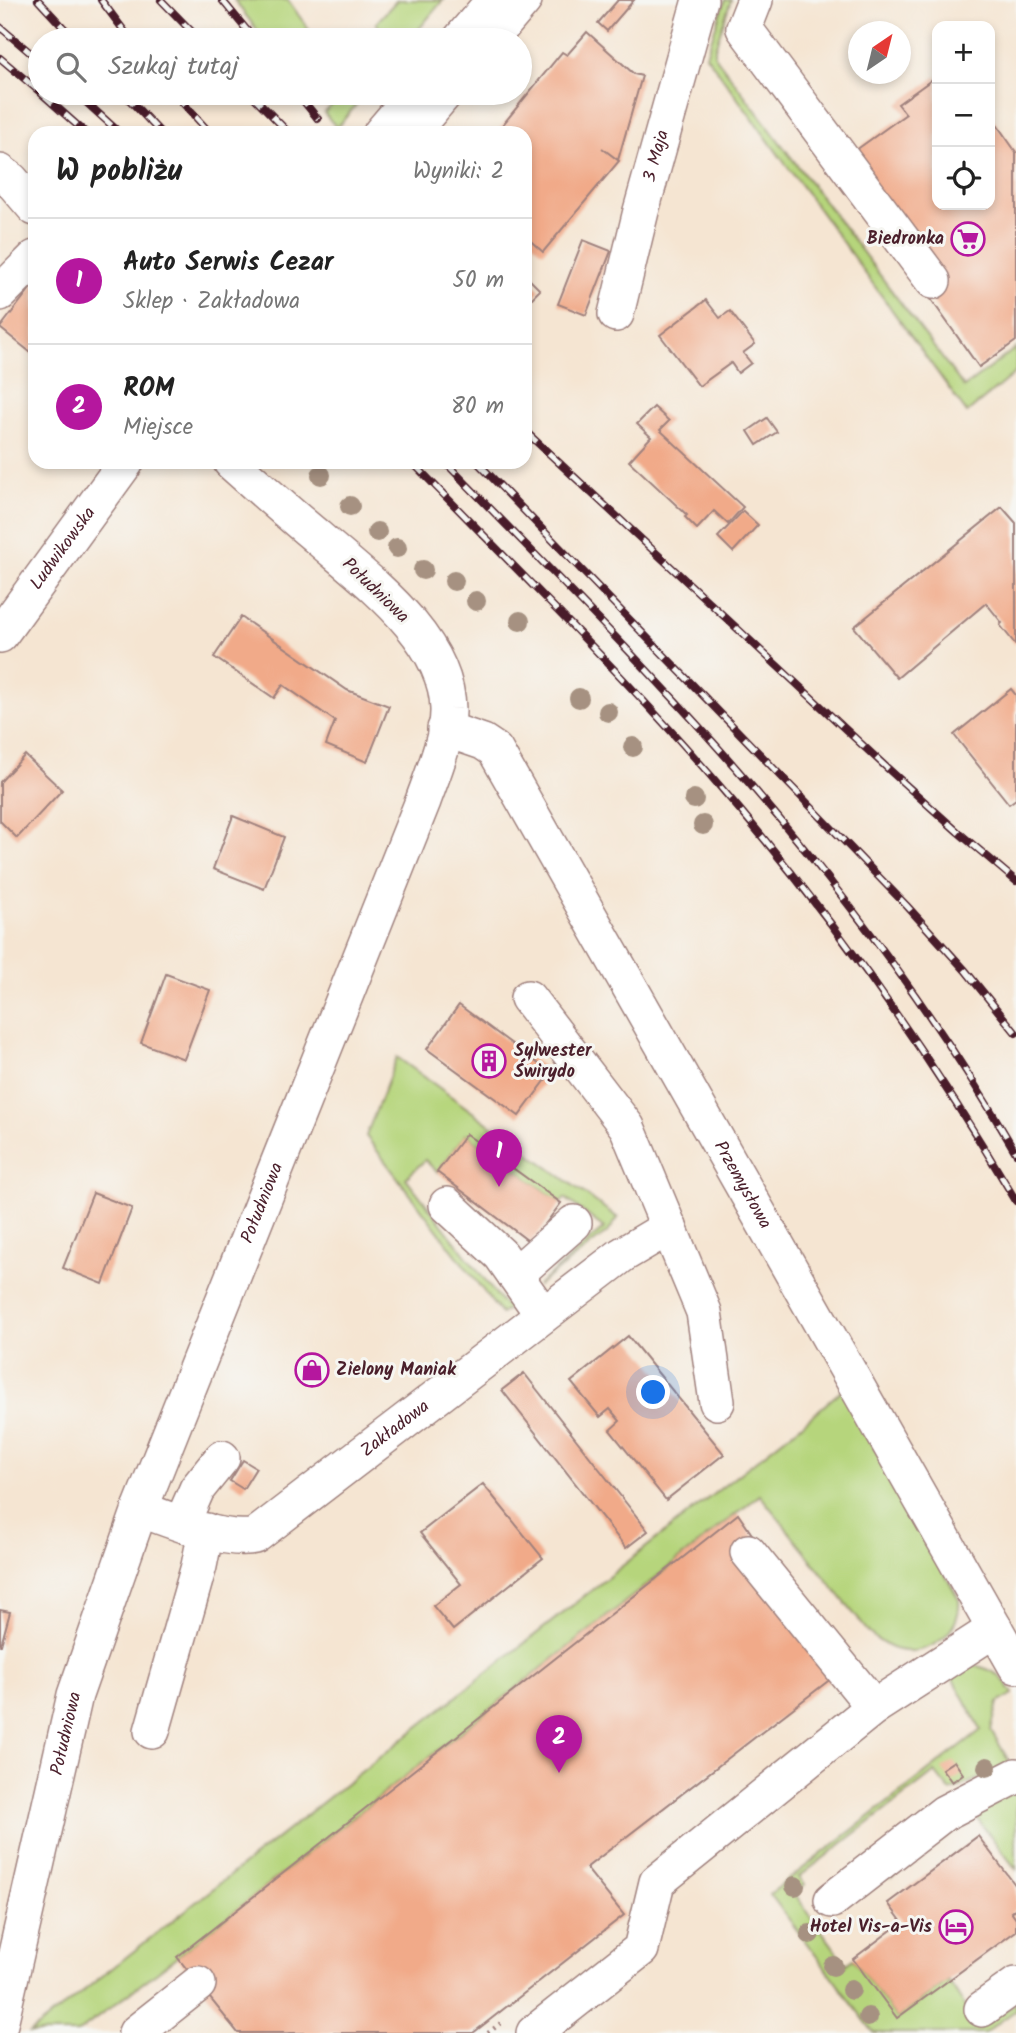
<!DOCTYPE html>
<html lang="pl">
<head>
<meta charset="utf-8">
<style>
  body { margin:0; font-family:Kalam,sans-serif; background:#f2f2f2; color:#222 }
  .controls { position:absolute; right:21px; top:21px; display:grid; overflow:hidden; border-radius:14px; box-shadow:0 4px 10px #0003 }
  .controls button { width:63px; height:63px; display:grid; place-items:center; padding:0; border:0; border-bottom:2px solid #e0e0e0; background:#fff; color:#222; font:35px sans-serif }
  .compass { position:absolute; left:848px; top:21px; width:63px; height:63px; border-radius:50%; background:#fff; box-shadow:0 4px 10px #0003; rotate:35deg }
  .you { position:absolute; left:654px; top:1393px; width:24px; height:24px; margin:-18px; border:5px solid #fff; border-radius:50%; background:#1a73e8; box-shadow:0 0 0 10px #1a73e833 }
  .badge { display:grid; place-items:center; width:46px; height:46px; border-radius:50%; background:#b5179e; color:#fff; font-size:23px; font-weight:700 }
  .pin { position:absolute; translate:-50% -58px; filter:drop-shadow(0 2px 4px #0008) }
  .pin::after { content:''; position:absolute; top:37px; width:24px; height:21px; background:inherit; clip-path:polygon(0 0,100% 0,50% 100%) }
  .list { margin:0; padding:0; list-style:none }
  h2 { display:flex; justify-content:space-between; align-items:center; height:91px; margin:0; padding:0 28px; font-size:30px }
  h2 small { font-size:23px; font-weight:400; color:#767676 }
  .list li { display:grid; grid-template-columns:46px 1fr auto; gap:21px; align-items:center; box-sizing:border-box; height:126px; padding:0 28px; border-top:2px solid #e0e0e0 }
  .list b { display:block; font-size:26px; white-space:nowrap }
  .list p { margin:0; font-size:23px; white-space:nowrap; color:#767676 }
  .list em { font-size:23px; font-style:normal; color:#767676 }
  .icon { flex:none; width:38px; height:38px; fill:none; stroke:currentColor; stroke-width:2; stroke-linecap:round; stroke-linejoin:round }
  .map { position:relative; flex:none; width:1016px; height:2033px; overflow:hidden }
  .search { position:absolute; background:#fff; box-shadow:0 4px 10px #0003; left:28px; top:28px; width:504px; height:77px; display:flex; align-items:center; gap:18px; box-sizing:border-box; padding:0 24px; border-radius:38px; color:#767676; font-size:26px }
  .panel { position:absolute; background:#fff; box-shadow:0 4px 10px #0003; left:28px; top:126px; width:504px; height:343px; border-radius:21px }
  .map>svg:first-child { display:block }
</style>
</head>
<body>
<div class="map">
<svg width="1016" height="2033" viewBox="0 0 1016 2033">
  <rect width="100%" height="100%" fill="#f6f6f2"/>
  <filter id="ink" filterUnits="userSpaceOnUse"><feTurbulence type="fractalNoise" baseFrequency=".0143" numOctaves="2"/><feDisplacementMap in="SourceGraphic" scale="14" xChannelSelector="R" yChannelSelector="G"/><feConvolveMatrix kernelMatrix="1 2 1 2 8 2 1 2 1" color-interpolation-filters="sRGB"/></filter>
  <filter id="wash" filterUnits="userSpaceOnUse"><feTurbulence type="fractalNoise" baseFrequency=".00686" numOctaves="4" result="noise"/><feDisplacementMap in="SourceGraphic" scale="28" xChannelSelector="R" yChannelSelector="G"/><feGaussianBlur stdDeviation="1.57" result="paint"/><feColorMatrix in="noise" values="0 0 0 0 0 0 0 0 0 0 0 0 0 0 0 0 0 1.4 0 .05"/><feComposite in="paint" operator="in"/></filter>
  <g filter="url(#wash)">
    <rect width="100%" height="100%" fill="#f5e5d2"/>
    <!-- green -->
    <g fill="#b6d57c" stroke="#807a54" stroke-width="2">
      <path d="M 234,0 L 288,0 L 316,40 L 265,40 Z"/>
      <path d="M 397,0 L 443,0 L 410,40 L 389,40 L 376,23 Z"/>
      <path d="M 725,0 L 731,0 L 715,48 L 715,56 L 964,387 L 1016,348 L 1016,372 L 967,413 L 706,55 Z"/>
      <path d="M 344,93 L 366,93 L 337,128 L 324,113 Z"/>
      <path d="M 397,1057 L 618,1218 L 609,1231 L 537,1286 L 604,1228 L 565,1198 L 561,1203 L 466,1134 L 437,1172 L 425,1160 L 406,1178 L 504,1305 L 513,1298 L 516,1302 L 501,1314 L 366,1136 Z"/>
      <path d="M 842,1390 L 959,1599 C 962,1633 927,1659 894,1649 C 885,1646 878,1640 870,1634 L 760,1495 L 177,1957 L 77,2033 L 30,2033 L 805,1422 Z"/>
      <path d="M 977,1666 C 995,1670 1004,1678 1013,1694 L 998,1703 L 991,1730 L 1011,1765 L 950,1791 L 935,1772 L 799,1877 L 805,1885 L 794,1893 L 846,1964 L 853,1959 L 897,2018 L 948,1981 L 980,2028 L 1016,2003 L 1016,2010 L 984,2033 L 874,2033 L 770,1894 L 981,1730 L 950,1674 L 967,1667 Z"/>
      <path d="M 1016,1787 L 1016,1869 L 975,1816 L 891,1878 L 887,1873 L 949,1823 Z"/>
    </g>
    <g id="blocks">
      <!-- building -->
      <g fill="#f1aa89">
        <path d="M 618,0 L 634,0 L 607,31 L 598,23 Z"/>
        <path d="M 587,32 L 634,74 L 642,76 L 618,160 L 602,148 L 619,161 L 543,252 L 525,236 L 525,133 L 496,133 L 562,52 L 567,55 Z"/>
        <path d="M 937,76 L 937,205 L 990,205 L 990,115 L 1016,152 L 1016,341 L 979,367 L 923,288 L 856,150 L 906,114 L 898,104 Z"/>
        <path d="M 583,240 L 611,251 L 586,315 L 558,304 Z"/>
        <path d="M 525,275 L 540,290 L 525,305 Z"/>
        <path d="M 33,285 L 35,286 L 35,356 L 0,328 Z"/>
        <path d="M 706,300 L 720,318 L 730,311 L 755,344 L 743,353 L 751,363 L 738,373 L 731,363 L 699,386 L 660,335 Z"/>
        <path d="M 654,407 L 669,421 L 660,430 L 743,507 L 728,524 L 714,511 L 697,529 L 685,517 L 687,515 L 629,461 L 651,437 L 637,424 Z"/>
        <path d="M 767,418 L 777,432 L 757,445 L 748,431 Z"/>
        <path d="M 1002,507 L 1016,523 L 1016,645 L 1000,625 L 1002,623 L 986,603 L 897,678 L 854,627 Z"/>
        <path d="M 743,511 L 758,525 L 733,552 L 718,537 Z"/>
        <path d="M 241,617 L 347,690 L 389,706 L 367,762 L 326,745 L 335,721 L 283,685 L 274,698 L 214,657 Z"/>
        <path d="M 1011,689 L 1016,695 L 1016,799 L 1009,804 L 954,735 Z"/>
        <path d="M 25,755 L 62,790 L 17,838 L 0,821 L 0,782 Z"/>
        <path d="M 233,816 L 284,837 L 264,889 L 213,869 Z"/>
        <path d="M 166,974 L 210,990 L 184,1059 L 141,1043 Z"/>
        <path d="M 459,1005 L 551,1073 L 519,1116 L 427,1049 Z"/>
        <path d="M 466,1134 L 561,1203 L 531,1243 L 437,1172 Z"/>
        <path d="M 93,1193 L 132,1208 L 103,1284 L 63,1268 Z"/>
        <path d="M 628,1336 L 724,1454 L 666,1500 L 610,1430 L 620,1421 L 610,1409 L 600,1417 L 571,1382 Z"/>
        <path d="M 524,1373 L 648,1531 L 626,1548 L 502,1390 Z"/>
        <path d="M 243,1460 L 256,1468 L 243,1489 L 230,1481 Z"/>
        <path d="M 483,1484 L 543,1558 L 453,1630 L 433,1606 L 461,1584 L 420,1533 Z"/>
        <path d="M 738,1514 L 758,1543 L 832,1678 L 586,1868 L 624,1915 L 473,2033 L 238,2033 L 177,1957 Z"/>
        <path d="M 0,1610 L 10,1612 L 1,1645 L 0,1645 Z"/>
        <path d="M 954,1761 L 963,1774 L 952,1782 L 942,1769 Z"/>
        <path d="M 978,1836 L 1016,1886 L 1016,1908 L 1011,1912 L 1016,1919 L 1016,1931 L 897,2018 L 853,1959 L 902,1922 L 888,1903 Z"/>
      </g>
    </g>
  </g>
  <g filter="url(#ink)">
    <use href="#blocks" fill-opacity="0" stroke="#a0827e" stroke-width="2"/>
    <g fill="none" stroke-linecap="round" stroke-linejoin="round">
      <defs>
        <g id="minor">
          <path d="M 755,0 L 744,28 L 933,281"/>
          <path d="M 460,40 L 494,0"/>
          <path d="M 490,40 L 524,0"/>
          <path d="M 381,133 L 415,93"/>
          <path d="M 411,133 L 445,93"/>
          <path d="M 0,172 L 11,180 L 35,208"/>
          <path d="M 0,293 L 35,258"/>
          <path id="s1" d="M 616,314 L 641,211 L 700,0"/>
          <path id="s2" d="M 0,635 L 126,462"/>
          <path id="s3" d="M 445,729 L 483,742 L 495,750 L 1016,1666"/>
          <path d="M 528,998 L 627,1127 L 704,1312 L 717,1402"/>
          <path d="M 447,1205 L 501,1255 L 543,1315"/>
          <path d="M 515,1275 L 574,1223"/>
          <path id="s4" d="M 140,1509 C 170,1520 225,1543 255,1536 L 622,1255 L 669,1227"/>
          <path d="M 182,1523 L 197,1489 L 222,1458"/>
          <path d="M 748,1552 L 874,1707"/>
          <path d="M 152,1731 L 199,1566 L 206,1531"/>
          <path d="M 832,1900 L 944,1813 L 1016,1776"/>
          <path d="M 982,2009 L 1016,1985"/>
          <path id="s5" d="M 0,2024 L 75,1695 L 140,1509 L 423,801 C 432,776 449,735 448,709 C 447,637 365,579 316,536 C 287,512 259,487 231,462"/>
          <path d="M 136,2033 L 198,1984"/>
          <path d="M 534,2033 L 641,1949 L 657,1882 L 874,1707 L 995,1629"/>
        </g>
      </defs>
      <!-- minor casing -->
      <use href="#minor" stroke="#a0827e" stroke-width="38"/>
      <!-- path -->
      <path stroke="#a0827e" stroke-width="4.5" stroke-dasharray="2 5" stroke-linecap="butt" d="M 488,2033 L 501,2023"/>
      <!-- minor -->
      <use href="#minor" stroke="#fff" stroke-width="35"/>
      <defs>
        <g id="rail">
          <path d="M 38,0 L 75,40"/>
          <path d="M 101,0 L 131,40"/>
          <path d="M 161,0 L 200,40"/>
          <path d="M 222,0 L 255,40"/>
          <path d="M 0,27 L 40,61"/>
          <path d="M 0,58 L 40,92"/>
          <path d="M 41,93 L 86,133"/>
          <path d="M 76,93 L 120,133"/>
          <path d="M 123,93 L 161,133"/>
          <path d="M 174,93 L 210,133"/>
          <path d="M 250,93 L 289,133"/>
          <path d="M 297,93 L 318,119"/>
          <path d="M 525,431 L 885,766 L 958,832 L 1016,881"/>
          <path d="M 412,462 C 513,566 616,667 711,776 C 826,908 927,1050 1016,1201"/>
          <path d="M 445,462 C 534,554 626,645 712,741 C 826,868 931,1006 1016,1153"/>
          <path d="M 477,462 L 906,905 L 965,970 L 1016,1033"/>
        </g>
      </defs>
      <!-- rail casing -->
      <use href="#rail" stroke="#4a1f2b" stroke-width="8"/>
      <!-- rail -->
      <use href="#rail" stroke="#f6f6f2" stroke-width="5" stroke-dasharray="16" stroke-linecap="butt"/>
    </g>
    <!-- trees -->
    <g fill="#a69181">
      <circle cx="321" cy="475" r="10"/>
      <circle cx="350" cy="506" r="10"/>
      <circle cx="377" cy="532" r="10"/>
      <circle cx="397" cy="548" r="10"/>
      <circle cx="423" cy="570" r="10"/>
      <circle cx="454" cy="581" r="10"/>
      <circle cx="476" cy="601" r="10"/>
      <circle cx="520" cy="621" r="10"/>
      <circle cx="579" cy="698" r="10"/>
      <circle cx="608" cy="712" r="10"/>
      <circle cx="633" cy="747" r="10"/>
      <circle cx="694" cy="799" r="10"/>
      <circle cx="703" cy="825" r="10"/>
      <circle cx="987" cy="1767" r="10"/>
      <circle cx="795" cy="1886" r="10"/>
      <circle cx="810" cy="1934" r="10"/>
      <circle cx="833" cy="1966" r="10"/>
      <circle cx="851" cy="1990" r="10"/>
      <circle cx="868" cy="2017" r="10"/>
    </g>
  </g>
  <!-- icons -->
  <defs>
    <symbol id="supermarket-ring" viewBox="-11 -11 22 22"><circle r="9.5" fill="#f6f6f2" stroke="#b5179e" stroke-width="1.5"/><path d="M-6-5.5h2.5l.6 2H6L4.5 2H-2.5L-4.4-4H-6ZM-1.5 3.2a1.3 1.3 0 1 0 .1 0ZM3 3.2a1.3 1.3 0 1 0 .1 0Z" fill="#b5179e"/></symbol>
    <symbol id="building-ring" viewBox="-11 -11 22 22"><circle r="9.5" fill="#f6f6f2" stroke="#b5179e" stroke-width="1.5"/><path d="M-4-6H4V6H1V3H-1V6H-4ZM-2.5-4.3h1.7v1.8h-1.7ZM.8-4.3h1.7v1.8H.8ZM-2.5-1h1.7V.8h-1.7ZM.8-1h1.7V.8H.8Z" fill="#b5179e"/></symbol>
    <symbol id="shop-ring" viewBox="-11 -11 22 22"><circle r="9.5" fill="#f6f6f2" stroke="#b5179e" stroke-width="1.5"/><path d="M-5-2.5h2.3a2.7 3.5 0 0 1 5.4 0H5L5.5 6h-11ZM-1.5-2.5h3a1.5 2.3 0 0 0-3 0Z" fill="#b5179e"/></symbol>
    <symbol id="hotel-ring" viewBox="-11 -11 22 22"><circle r="9.5" fill="#f6f6f2" stroke="#b5179e" stroke-width="1.5"/><path d="M-6-4.5h1.5V1H6V5H4.5V3h-9V5H-6ZM-4 0a1.8 1.8 0 1 1 3.6 0ZM.5 0V-2.5h3Q6-2.5 6 0Z" fill="#b5179e"/></symbol>
  </defs>
  <g fill-rule="evenodd">
    <use href="#supermarket-ring" x="949" y="220" width="38" height="38"/>
    <use href="#building-ring" x="470" y="1042" width="38" height="38"/>
    <use href="#shop-ring" x="293" y="1351" width="38" height="38"/>
    <use href="#hotel-ring" x="937" y="1908" width="38" height="38"/>
  </g>
  <g text-anchor="middle" dominant-baseline="central" stroke-width="6" stroke-linejoin="round" paint-order="stroke">
    <!-- street labels -->
    <g font-size="18" fill="#4a1f2b" stroke="#f6f6f2">
      <text stroke="none"><textPath href="#s1" startOffset="163">3 Maja</textPath></text>
      <text stroke="none"><textPath href="#s2" startOffset="107">Ludwikowska</textPath></text>
      <text transform="translate(375 591) rotate(44)">Południowa</text>
      <text stroke="none"><textPath href="#s3" startOffset="555">Przemysłowa</textPath></text>
      <text stroke="none"><textPath href="#s5" startOffset="864">Południowa</textPath></text>
      <text stroke="none"><textPath href="#s4" startOffset="296">Zakładowa</textPath></text>
      <text stroke="none"><textPath href="#s5" startOffset="298">Południowa</textPath></text>
    </g>
    <!-- poi labels -->
    <g font-size="18" font-weight="bold" fill="#4a1f2b" stroke="#f6f6f2" text-anchor="end">
      <text x="944" y="239">Biedronka</text>
      <text x="514" y="1051" text-anchor="start">Sylwester<tspan x="514" dy="21">Świrydo</tspan></text>
      <text x="336" y="1370" text-anchor="start">Zielony Maniak</text>
      <text x="932" y="1927">Hotel Vis-a-Vis</text>
    </g>
  </g>
</svg>
<div class="controls">
<button>+</button>
<button>−</button>
<button><svg class="icon" aria-label="locate" viewBox="0 0 24 24"><circle cx="12" cy="12" r="6"/><path d="M12 2v4M12 18v4M2 12h4M18 12h4"/></svg></button>
</div>
<svg class="compass" viewBox="-18 -18 36 36"><path d="M0-13l5 13h-10z" fill="#e53935"/><path d="M0 13l5-13h-10z" fill="#767676"/></svg>
<div class="you"></div>
<div class="pin badge" style="left:499px;top:1187px">1</div>
<div class="pin badge" style="left:559px;top:1773px">2</div>
<div class="search"><svg class="icon" aria-label="search" viewBox="0 0 24 24"><circle cx="10" cy="10" r="6"/><path d="M15 15l6 6"/></svg>Szukaj tutaj</div>
<section class="panel">
<h2>W pobliżu<small>Wyniki: 2</small></h2>
<ul class="list">
<li><span class="badge">1</span><div><b>Auto Serwis Cezar</b><p>Sklep · Zakładowa</p></div><em>50 m</em></li>
<li><span class="badge">2</span><div><b>ROM</b><p>Miejsce</p></div><em>80 m</em></li>
</ul>
</section>
</div>
</body>
</html>
